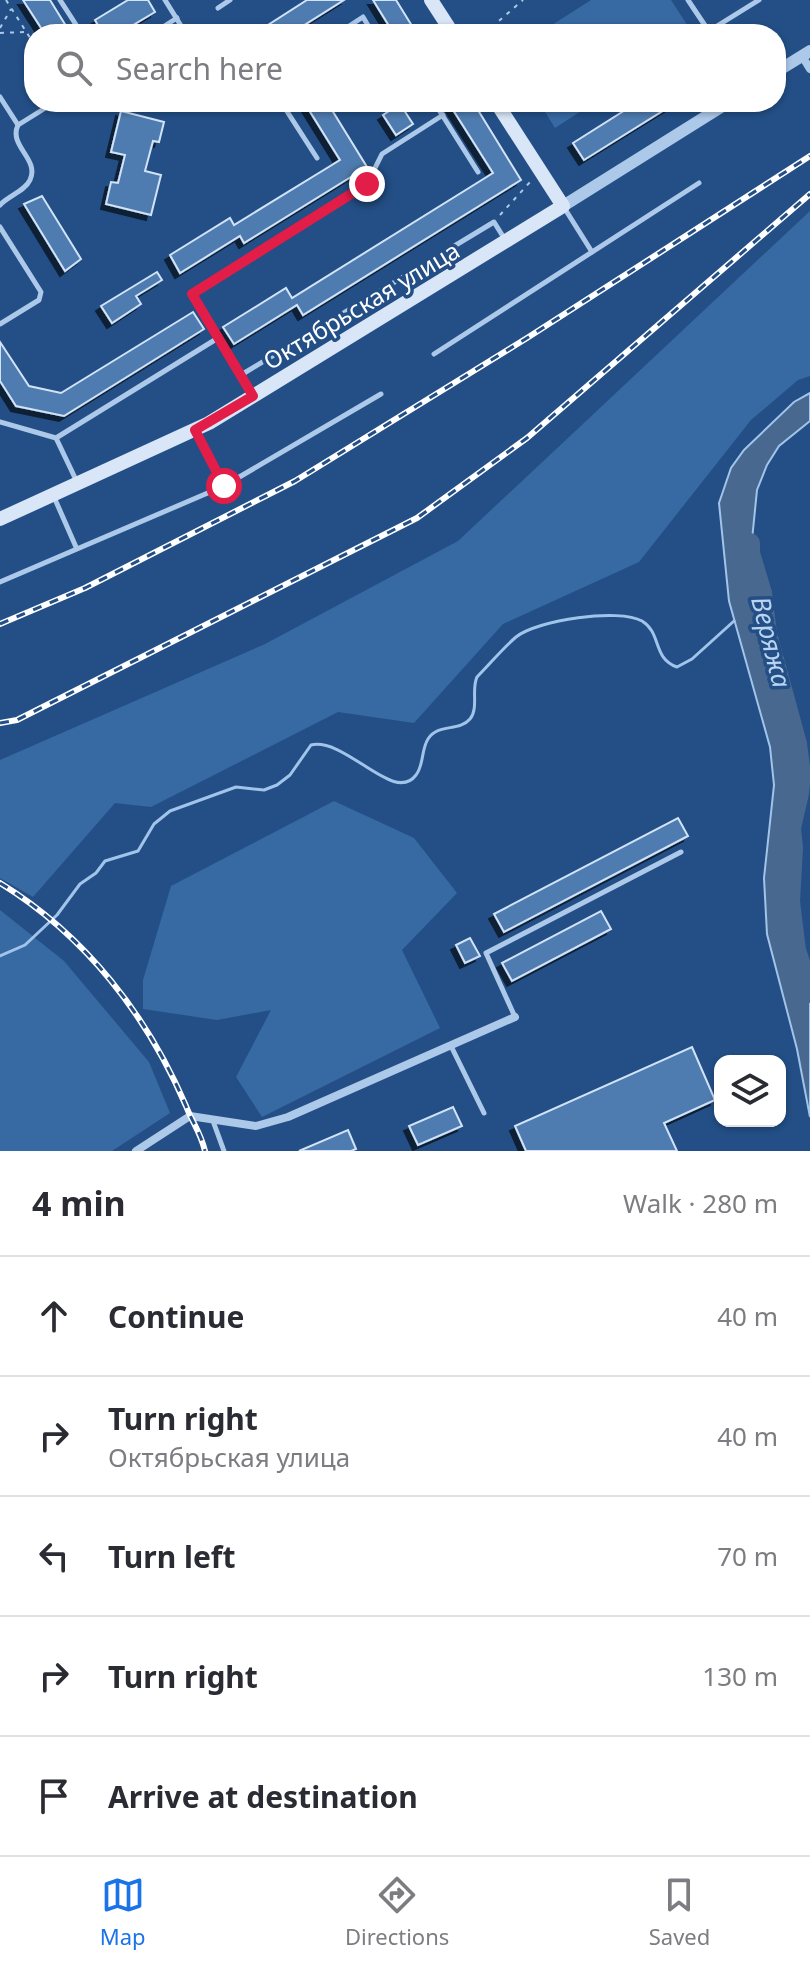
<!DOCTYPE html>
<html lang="en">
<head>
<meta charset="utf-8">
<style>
  body { margin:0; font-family:"Noto Sans",sans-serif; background:#f7f7f7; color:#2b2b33 }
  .controls { position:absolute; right:24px; bottom:24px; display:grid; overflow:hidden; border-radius:16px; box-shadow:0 2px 6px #0004 }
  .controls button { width:72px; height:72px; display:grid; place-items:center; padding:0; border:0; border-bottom:2px solid #e1e1e2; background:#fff; color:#2b2b33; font:40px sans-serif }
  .stop { position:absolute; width:24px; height:24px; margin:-18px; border:6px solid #e11d48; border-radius:50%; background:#fff }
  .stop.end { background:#e11d48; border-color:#fff; box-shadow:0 2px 8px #0008 }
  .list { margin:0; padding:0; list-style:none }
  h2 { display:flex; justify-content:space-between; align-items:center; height:104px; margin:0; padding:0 32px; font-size:34px }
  h2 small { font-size:26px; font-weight:400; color:#7c7c81 }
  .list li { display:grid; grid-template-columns:52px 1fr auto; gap:24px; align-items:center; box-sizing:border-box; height:120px; padding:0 32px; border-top:2px solid #e1e1e2 }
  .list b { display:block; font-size:30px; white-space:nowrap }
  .list p { margin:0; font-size:26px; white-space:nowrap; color:#7c7c81 }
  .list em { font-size:26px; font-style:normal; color:#7c7c81 }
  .icon { flex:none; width:44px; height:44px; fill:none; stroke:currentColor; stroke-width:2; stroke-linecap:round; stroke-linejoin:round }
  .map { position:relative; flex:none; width:810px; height:1151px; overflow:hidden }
  .search { position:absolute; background:#fff; box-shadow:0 2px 6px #0004; left:24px; right:24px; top:24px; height:88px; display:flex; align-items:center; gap:20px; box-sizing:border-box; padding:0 28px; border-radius:32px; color:#7c7c81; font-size:30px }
  .sheet { height:704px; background:#fff }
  nav { display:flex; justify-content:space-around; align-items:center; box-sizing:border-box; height:112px; border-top:2px solid #e1e1e2; background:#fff; font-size:22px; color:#7c7c81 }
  nav a { display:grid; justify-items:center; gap:4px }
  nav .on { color:#1a73e8 }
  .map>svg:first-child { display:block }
</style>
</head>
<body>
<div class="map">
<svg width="810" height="1151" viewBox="0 0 810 1151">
  <defs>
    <filter id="shadow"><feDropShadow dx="-5" dy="5" stdDeviation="0" flood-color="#0009"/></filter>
  </defs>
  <rect width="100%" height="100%" fill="#234f86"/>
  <!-- green -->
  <g fill="#3769a3">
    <path d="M 591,0 L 671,0 L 693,34 L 538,34 Z"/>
    <path d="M 539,102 L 595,102 L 555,128 Z"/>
    <path d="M 810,211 L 810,376 L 798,380 L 751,420 L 639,562 L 503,624 L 414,723 L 338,712 L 151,807 L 115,803 L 33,897 L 0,878 L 0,760 L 265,644 L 458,541 Z"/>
    <path d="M 334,801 L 414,838 L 457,893 L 402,950 L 440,1028 L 262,1117 L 236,1077 L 271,1010 L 217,1020 L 143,1009 L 143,980 L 171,886 Z"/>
    <path d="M 0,910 L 64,961 L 149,1062 L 170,1113 L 112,1151 L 0,1151 Z"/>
  </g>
  <!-- water -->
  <path fill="#48688f" stroke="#a1c4ea" stroke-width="2" d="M 810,393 L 810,421 L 779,446 L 767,465 L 757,490 L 752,540 L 755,571 L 774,661 L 795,739 L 803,790 L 801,813 L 790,840 L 786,923 L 810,1001 L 810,1117 L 797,1049 L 767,934 L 764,878 L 774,785 L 770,747 L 729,601 L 719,503 L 731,468 L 744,450 L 794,402 Z"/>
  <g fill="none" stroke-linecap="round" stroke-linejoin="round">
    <!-- stream -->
    <path stroke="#a1c4ea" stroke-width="3" d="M 0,956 L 25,945 L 57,915 L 80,884 L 96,873 L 105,861 L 138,851 L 154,824 L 170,811 L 236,787 L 264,790 L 277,785 L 290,775 L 311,745 C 346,737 394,805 416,775 C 424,765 421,750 428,739 C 438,723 459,732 470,719 C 479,708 471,689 477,677 C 490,664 502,649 516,637 C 537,620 619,608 642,621 C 662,633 652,658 677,667 L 692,659 L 734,621"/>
    <!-- river -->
    <path stroke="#48688f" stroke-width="20" d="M 750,543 L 750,553 L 762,593 L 767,634 L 797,744 L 801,774 L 799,793 L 791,828 L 793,848 L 790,902 L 796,950 L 810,993"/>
  </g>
  <!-- building -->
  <g fill="#507bb0" stroke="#d1e3f7" stroke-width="2" filter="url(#shadow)">
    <path d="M 23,0 L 50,0 L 71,34 L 45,34 Z"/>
    <path d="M 128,0 L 148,0 L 155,12 L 118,34 L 103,34 L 95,20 Z"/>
    <path d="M 307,0 L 344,0 L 290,34 L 254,34 Z"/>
    <path d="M 373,0 L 396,0 L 417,34 L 394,34 Z"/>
    <path d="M 304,102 L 327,102 L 367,167 L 244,243 L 240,236 L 180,273 L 170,255 L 230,218 L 234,225 L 340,160 Z"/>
    <path d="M 448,102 L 473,102 L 521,180 L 303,315 L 297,305 L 234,344 L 223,327 L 286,288 L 292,298 L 493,173 Z"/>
    <path d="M 638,102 L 677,102 L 584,160 L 573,143 Z"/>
    <path d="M 400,104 L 413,124 L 396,135 L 383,115 Z"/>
    <path d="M 121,111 L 164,122 L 159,142 L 153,141 L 145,171 L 161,175 L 151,215 L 106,204 L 111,182 L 118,183 L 125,155 L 111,152 Z"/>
    <path d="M 42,196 L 81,259 L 65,271 L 24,204 Z"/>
    <path d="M 157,272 L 162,280 L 136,296 L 141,304 L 112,323 L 101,306 Z"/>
    <path d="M 193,312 L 204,329 L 64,416 L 16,406 L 0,381 L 0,342 L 29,386 L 61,393 Z"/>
    <path d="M 678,818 L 688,836 L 504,932 L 494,914 Z"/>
    <path d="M 601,911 L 611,929 L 512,981 L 502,963 Z"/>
    <path d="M 470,938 L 480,956 L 465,963 L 456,945 Z"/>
    <path d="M 692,1047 L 715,1100 L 664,1123 L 677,1151 L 526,1151 L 515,1126 Z"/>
    <path d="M 453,1107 L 462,1126 L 418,1145 L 409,1126 Z"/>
    <path d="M 348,1130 L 356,1149 L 351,1151 L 299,1151 Z"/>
  </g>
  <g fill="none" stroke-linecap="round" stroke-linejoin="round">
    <!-- path -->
    <g stroke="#adc9e9" stroke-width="2" stroke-dasharray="4 6" stroke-linecap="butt">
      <path d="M 6,0 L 34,44"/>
      <path d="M 0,28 L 11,9"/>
      <path d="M 0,33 L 25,32"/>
      <path d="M 484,34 L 523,0"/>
      <path d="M 500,215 L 531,181"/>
    </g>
    <!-- service -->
    <g stroke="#adc9e9" stroke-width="5">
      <path d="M 60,0 L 82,34"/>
      <path d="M 165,0 L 183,29"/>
      <path d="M 688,0 L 710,33"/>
      <path d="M 218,8 L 230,0"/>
      <path d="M 709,31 L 759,0"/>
      <path d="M 152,34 L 177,18"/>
      <path d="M 337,34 L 363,17 L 373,34"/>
      <path d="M 0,97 L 18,125 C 8,146 40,159 30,180 C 25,191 8,196 0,205"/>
      <path d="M 71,102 L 74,106"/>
      <path d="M 281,102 L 317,158"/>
      <path d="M 434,102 L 478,172"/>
      <path d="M 18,125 L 55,102"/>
      <path d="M 565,209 L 592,252"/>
      <path d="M 0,227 L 41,292 L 39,300 L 0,324"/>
      <path d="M 434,354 L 699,183"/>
      <path d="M 241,375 L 494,222 L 504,238"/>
      <path d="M 253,395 L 192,294 L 367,184 L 382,154 L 443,115"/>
      <path d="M 0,422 L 56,438 L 77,482"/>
      <path d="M 196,431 L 224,486 L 381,394"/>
      <path d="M 56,438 L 218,338"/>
      <path d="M 54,497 L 76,547"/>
      <path d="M 0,582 L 224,486"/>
      <path d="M 515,1017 L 486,953 L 681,852"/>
      <path d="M 451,1046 L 484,1113"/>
      <path d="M 213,1121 L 224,1151"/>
    </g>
    <!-- minor -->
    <g stroke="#adc9e9" stroke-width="8">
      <path d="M 802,56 L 810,69"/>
      <path d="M 136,1151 L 190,1116 L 256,1126 L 288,1117 L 515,1017"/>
    </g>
    <!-- tertiary -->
    <g stroke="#adc9e9" stroke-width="12">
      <path d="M 776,72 L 810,51"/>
      <path d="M 563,206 L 729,102"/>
    </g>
    <!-- secondary -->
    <g stroke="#d8e6f7" stroke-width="14">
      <path d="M 431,0 L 453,34"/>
      <path d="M 0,519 L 209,423 L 563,206 L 496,102"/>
    </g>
    <defs>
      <g id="rail">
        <path d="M 0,624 L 85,588 L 295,481 L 527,338 L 810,156"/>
        <path d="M 0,723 L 17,720 L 417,518 L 527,438 L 810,194"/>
        <path d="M 0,883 C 85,935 147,1015 186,1106 C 193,1124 200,1131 205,1151"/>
      </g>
    </defs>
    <!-- rail casing -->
    <use href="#rail" stroke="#fff" stroke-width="6"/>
    <!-- rail -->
    <use href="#rail" stroke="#234f86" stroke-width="3" stroke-dasharray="9" stroke-linecap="butt"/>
  </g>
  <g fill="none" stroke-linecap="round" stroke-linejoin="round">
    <!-- route -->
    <path stroke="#e11d48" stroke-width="10" d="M 224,486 L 195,430 L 253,396 L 192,294 L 367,184"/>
  </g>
  <g text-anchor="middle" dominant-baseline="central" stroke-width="7" stroke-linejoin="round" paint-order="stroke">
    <!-- street labels -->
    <g font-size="24" fill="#fff" stroke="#234f86">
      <text transform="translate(361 305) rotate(-31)">Октябрьская улица</text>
    </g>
    <!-- water labels -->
    <g font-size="26" font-style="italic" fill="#b9d3f0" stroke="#234f86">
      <text transform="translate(772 642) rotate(76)">Веряжа</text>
    </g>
  </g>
</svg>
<div class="controls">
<button><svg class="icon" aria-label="layers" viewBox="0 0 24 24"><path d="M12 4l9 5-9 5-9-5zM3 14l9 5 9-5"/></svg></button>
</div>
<div class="stop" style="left:224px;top:486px"></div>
<div class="stop end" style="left:367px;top:184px"></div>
<div class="search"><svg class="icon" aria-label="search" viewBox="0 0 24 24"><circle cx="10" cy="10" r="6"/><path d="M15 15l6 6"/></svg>Search here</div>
</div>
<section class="sheet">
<h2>4 min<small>Walk · 280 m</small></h2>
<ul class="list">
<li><svg class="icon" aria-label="ahead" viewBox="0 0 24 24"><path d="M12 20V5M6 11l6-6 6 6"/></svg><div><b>Continue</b></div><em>40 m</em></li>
<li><svg class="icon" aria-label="right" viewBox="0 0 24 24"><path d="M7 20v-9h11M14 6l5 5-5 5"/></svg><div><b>Turn right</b><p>Октябрьская улица</p></div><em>40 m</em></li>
<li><svg class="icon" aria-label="left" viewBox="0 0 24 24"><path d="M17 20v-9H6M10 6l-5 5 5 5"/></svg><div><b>Turn left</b></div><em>70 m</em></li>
<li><svg class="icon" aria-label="right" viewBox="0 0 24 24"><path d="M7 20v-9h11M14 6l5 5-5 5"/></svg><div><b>Turn right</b></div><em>130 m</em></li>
<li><svg class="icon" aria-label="arrive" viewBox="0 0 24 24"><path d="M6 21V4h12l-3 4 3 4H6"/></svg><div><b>Arrive at destination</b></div></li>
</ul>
</section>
<nav>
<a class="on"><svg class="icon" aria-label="map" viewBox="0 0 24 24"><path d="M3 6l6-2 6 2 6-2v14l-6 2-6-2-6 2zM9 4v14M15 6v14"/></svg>Map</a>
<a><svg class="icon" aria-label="directions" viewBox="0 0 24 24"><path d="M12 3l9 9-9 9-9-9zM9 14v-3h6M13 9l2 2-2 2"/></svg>Directions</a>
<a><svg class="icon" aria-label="saved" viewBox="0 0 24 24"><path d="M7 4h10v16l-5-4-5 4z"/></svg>Saved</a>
</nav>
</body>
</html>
